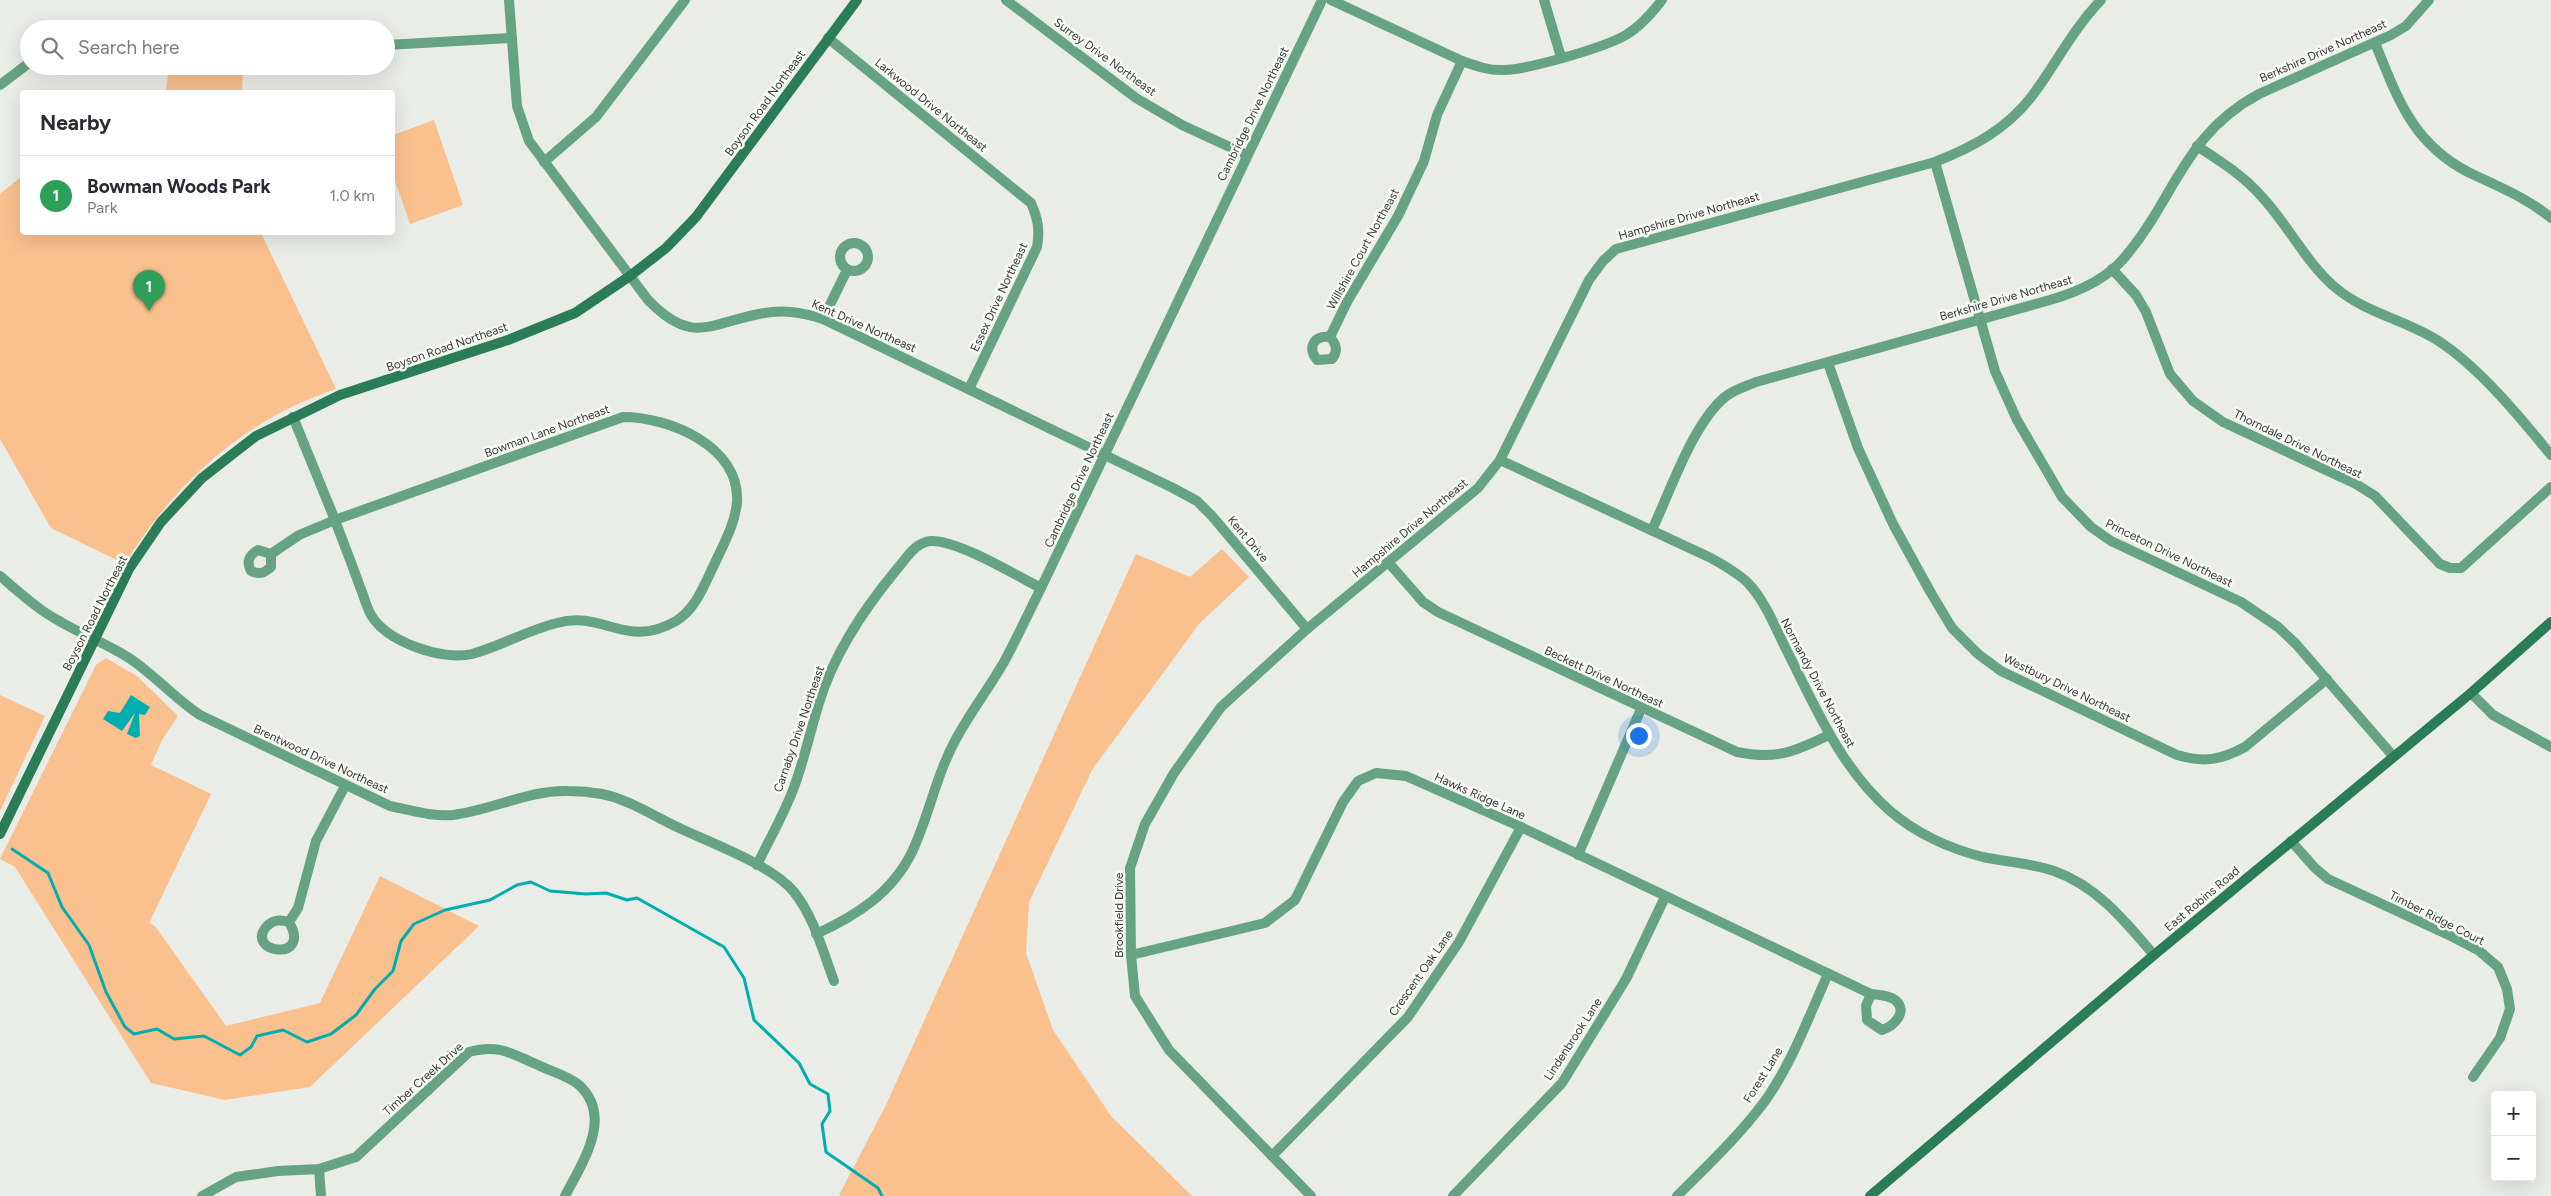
<!DOCTYPE html>
<html lang="en">
<head>
<meta charset="utf-8">
<style>
  body { margin:0; font-family:Figtree,sans-serif; background:#f7f7f7; color:#2b2b33 }
  .controls { position:absolute; right:15px; bottom:15px; display:grid; overflow:hidden; border-radius:5px; box-shadow:0 5px 20px #0002 }
  .controls button { width:45px; height:45px; display:grid; place-items:center; padding:0; border:0; border-bottom:1px solid #e1e1e2; background:#fff; color:#2b2b33; font:25px sans-serif }
  .you { position:absolute; left:1638px; top:735px; width:18px; height:18px; margin:-12px; border:4px solid #fff; border-radius:50%; background:#1a73e8; box-shadow:0 0 0 8px #1a73e833 }
  .badge { display:grid; place-items:center; width:32px; height:32px; border-radius:50%; background:#db2777; color:#fff; font-size:16px; font-weight:700 }
  .pin { position:absolute; translate:-50% -41px; filter:drop-shadow(0 1px 2px #0008) }
  .pin::after { content:''; position:absolute; top:26px; width:18px; height:15px; background:inherit; clip-path:polygon(0 0,100% 0,50% 100%) }
  .list { margin:0; padding:0; list-style:none }
  h2 { display:flex; justify-content:space-between; align-items:center; height:65px; margin:0; padding:0 20px; font-size:21px }
  h2 small { font-size:16px; font-weight:400; color:#7c7c81 }
  .list li { display:grid; grid-template-columns:32px 1fr auto; gap:15px; align-items:center; box-sizing:border-box; height:80px; padding:0 20px; border-top:1px solid #e1e1e2 }
  .list b { display:block; font-size:19px; white-space:nowrap }
  .list p { margin:0; font-size:16px; white-space:nowrap; color:#7c7c81 }
  .list em { font-size:16px; font-style:normal; color:#7c7c81 }
  .icon { flex:none; width:28px; height:28px; fill:none; stroke:currentColor; stroke-width:2; stroke-linecap:round; stroke-linejoin:round }
  .map { position:relative; flex:none; width:2551px; height:1196px; overflow:hidden }
  .search { position:absolute; background:#fff; box-shadow:0 5px 20px #0002; left:20px; top:20px; width:375px; height:55px; display:flex; align-items:center; gap:12px; box-sizing:border-box; padding:0 18px; border-radius:28px; color:#7c7c81; font-size:19px }
  .panel { position:absolute; background:#fff; box-shadow:0 5px 20px #0002; left:20px; top:90px; width:375px; height:145px; border-radius:5px }
  .map>svg:first-child { display:block }
</style>
</head>
<body>
<div class="map">
<svg width="2551" height="1196" viewBox="0 0 2551 1196">
  <rect width="100%" height="100%" fill="#e9ece7"/>
  <!-- green -->
  <g fill="#fac08e">
    <path d="M 169,66 L 243,66 L 242,92 L 166,92 Z"/>
    <path d="M 434,120 L 463,205 L 410,224 L 393,175 L 393,135 Z"/>
    <path d="M 22,176 L 22,232 L 261,233 L 336,389 C 245,419 174,483 125,564 L 51,528 L 0,439 L 0,194 Z"/>
    <path d="M 1222,549 L 1249,577 L 1199,624 L 1092,770 L 1029,902 L 1026,953 L 1053,1030 L 1111,1116 L 1192,1196 L 841,1196 L 839,1195 L 885,1107 L 1136,554 L 1190,577 Z"/>
    <path d="M 106,658 L 137,676 L 178,716 L 162,740 L 151,765 L 211,794 L 149,923 L 155,926 L 226,1026 L 320,1003 L 380,876 L 479,926 L 310,1087 L 225,1100 L 151,1083 L 15,867 L 0,859 L 96,665 Z"/>
    <path d="M 0,695 L 45,716 L 0,811 Z"/>
  </g>
  <!-- water -->
  <path fill="#00aeaf" d="M 131,695 L 150,707 L 145,715 L 139,714 L 140,736 L 136,738 L 127,734 L 135,713 L 122,731 L 103,719 L 108,711 L 120,713 Z"/>
  <g fill="none" stroke-linecap="round" stroke-linejoin="round">
    <!-- stream -->
    <path stroke="#00aeaf" stroke-width="3" d="M 12,849 L 48,873 L 62,907 L 89,945 L 106,992 L 125,1027 L 134,1034 L 157,1029 L 174,1039 L 204,1036 L 240,1055 L 251,1047 L 257,1036 L 283,1030 L 307,1042 L 331,1034 L 356,1015 L 375,989 L 393,971 L 401,941 L 414,924 L 445,910 L 490,900 L 517,885 L 531,882 L 550,891 L 586,894 L 606,893 L 627,900 L 637,898 L 724,947 L 744,978 L 754,1020 L 799,1063 L 810,1084 L 828,1094 L 830,1111 L 822,1124 L 826,1152 L 878,1188 L 882,1196"/>
    <!-- street -->
    <g stroke="#66a385" stroke-width="10">
      <path d="M 509,0 L 517,106 L 529,141 L 648,300 C 692,345 708,324 759,314 C 782,309 801,312 823,319 L 1173,488 L 1197,501 L 1212,516 L 1307,629"/>
      <path d="M 1006,0 L 1136,98 L 1182,125 L 1247,155"/>
      <path d="M 1331,0 L 1462,61 C 1476,66 1490,71 1504,70 C 1530,69 1603,48 1626,35 C 1641,26 1652,13 1662,0"/>
      <path d="M 1544,0 L 1561,57"/>
      <path d="M 112,29 L 180,29"/>
      <path d="M 828,38 L 1031,203 C 1038,219 1040,230 1037,247 L 969,389"/>
      <path d="M 2375,43 C 2397,97 2412,143 2468,172 C 2497,186 2526,197 2551,218"/>
      <path d="M 386,45 L 512,38"/>
      <path d="M 0,85 L 29,63"/>
      <path d="M 2197,146 C 2220,161 2244,176 2262,197 C 2289,226 2306,263 2336,288 C 2364,312 2405,320 2437,340 C 2478,366 2519,416 2551,455"/>
      <path d="M 544,162 L 596,117 L 685,0"/>
      <path d="M 1935,162 L 1995,371 L 2017,420 L 2062,497 L 2091,527 L 2111,541 L 2241,602 L 2278,627 L 2296,644 L 2393,756"/>
      <circle cx="854" cy="257" r="14"/>
      <path d="M 2112,269 L 2136,295 L 2146,312 L 2170,374 L 2193,401 L 2223,422 L 2356,484 L 2375,496 L 2440,564 L 2450,568 L 2461,568 L 2551,487"/>
      <path d="M 823,319 L 847,270"/>
      <path d="M 1330,337 C 1337,345 1338,351 1332,359 L 1317,360 C 1307,347 1314,335 1330,337 L 1347,302 L 1398,216 L 1424,161 L 1437,115 L 1462,61"/>
      <path d="M 1828,363 L 1858,448 L 1893,524 L 1931,593 L 1952,628 L 1978,654 L 2001,671 L 2177,755 C 2204,763 2221,760 2245,747 L 2327,679"/>
      <path d="M 1500,460 L 1711,558 C 1723,565 1738,573 1748,583 C 1765,601 1775,627 1786,649 C 1815,706 1840,767 1889,810 C 1915,833 1950,849 1983,857 C 2006,862 2031,863 2054,871 C 2097,886 2125,921 2154,955"/>
      <path d="M 1652,530 C 1670,492 1693,423 1725,397 C 1733,390 1747,386 1756,382 L 2050,300 C 2078,292 2106,280 2125,257 C 2175,198 2184,134 2259,94 L 2391,35 L 2406,26 L 2429,0"/>
      <path d="M 271,554 L 258,550 C 249,555 246,562 251,571 C 260,575 264,573 271,567 L 271,554 L 299,535 L 335,520 C 343,542 352,564 360,587 C 364,596 366,606 371,615 C 387,642 442,661 472,654 C 501,646 528,630 557,623 C 604,610 626,650 676,621 C 696,609 704,585 714,565 C 723,545 735,525 737,502 C 740,446 669,417 623,417 L 335,520 L 293,417"/>
      <path d="M 1388,562 L 1423,602 L 1438,612 L 1737,752 C 1776,760 1794,752 1829,735"/>
      <path d="M 0,576 C 19,592 38,610 61,622 C 83,635 107,644 129,658 C 155,675 174,698 200,715 L 390,806 C 410,810 433,817 453,815 C 493,810 528,790 568,791 C 579,791 591,792 602,794 C 627,799 652,815 675,826 C 708,842 771,864 794,892 C 814,917 823,952 834,981"/>
      <path d="M 2471,693 L 2493,715 L 2551,747"/>
      <path d="M 2291,841 L 2315,868 L 2328,879 L 2453,937 L 2478,950 L 2498,967 L 2507,989 L 2510,1009 L 2500,1038 L 2473,1077"/>
      <path d="M 1578,855 L 1641,709"/>
      <path d="M 757,865 C 769,840 783,816 793,790 C 804,761 810,732 819,703 C 834,653 864,609 897,569 C 906,559 915,542 931,541 C 958,540 1015,575 1041,588"/>
      <path d="M 289,922 C 313,963 243,953 267,926 C 274,919 281,920 289,922 L 298,908 L 316,841 L 345,786"/>
      <path d="M 816,934 C 856,916 892,893 912,852 C 929,816 936,775 956,739 C 970,713 989,688 1004,662 C 1017,638 1029,612 1041,588 L 1322,0"/>
      <path d="M 1131,955 L 1265,923 L 1295,900 L 1343,802 L 1358,781 L 1376,773 L 1406,776 L 1521,827 L 1871,994 L 1866,1006 L 1867,1020 L 1882,1030 C 1894,1026 1909,1011 1895,1000 C 1889,995 1878,995 1871,994"/>
      <path d="M 1272,1156 L 1408,1017 L 1459,942 L 1521,827"/>
      <path d="M 319,1169 L 321,1196"/>
      <path d="M 202,1196 L 236,1177 L 278,1171 L 319,1169 L 356,1157 L 469,1052 C 500,1044 510,1053 538,1065 C 550,1071 569,1076 579,1085 C 614,1117 582,1163 565,1196"/>
      <path d="M 1311,1196 L 1169,1050 L 1135,996 L 1131,955 L 1130,868 L 1145,824 L 1174,773 L 1221,707 L 1307,629 L 1478,488 L 1500,460 L 1589,280 L 1603,261 L 1616,249 L 1935,162 C 1973,147 2007,129 2032,96 C 2056,64 2073,29 2101,0"/>
      <path d="M 1453,1196 L 1562,1083 L 1626,979 L 1665,897"/>
      <path d="M 1677,1196 C 1708,1165 1739,1136 1765,1101 C 1792,1063 1809,1016 1828,974"/>
    </g>
    <!-- secondary -->
    <g stroke="#2b7c59" stroke-width="10">
      <path d="M 0,834 L 129,569 L 161,522 L 202,478 L 256,436 L 340,395 L 508,340 L 575,313 L 630,276 L 666,248 L 696,217 L 857,0"/>
      <path d="M 1870,1196 L 2154,955 L 2471,693 L 2551,622"/>
    </g>
  </g>
  <g text-anchor="middle" dominant-baseline="central" stroke-width="5" stroke-linejoin="round" paint-order="stroke">
    <!-- street labels -->
    <g font-size="12" fill="#3a3b39" stroke="#f7f9f5">
      <text transform="translate(2323 51) rotate(-24)">Berkshire Drive Northeast</text>
      <text transform="translate(1105 57) rotate(36)">Surrey Drive Northeast</text>
      <text transform="translate(765 103) rotate(-54)">Boyson Road Northeast</text>
      <text transform="translate(931 105) rotate(39)">Larkwood Drive Northeast</text>
      <text transform="translate(1253 114) rotate(-64)">Cambridge Drive Northeast</text>
      <text transform="translate(1689 216) rotate(-16)">Hampshire Drive Northeast</text>
      <text transform="translate(1363 249) rotate(-61)">Willshire Court Northeast</text>
      <text transform="translate(999 297) rotate(-65)">Essex Drive Northeast</text>
      <text transform="translate(2006 298) rotate(-16)">Berkshire Drive Northeast</text>
      <text transform="translate(864 326) rotate(24)">Kent Drive Northeast</text>
      <text transform="translate(447 347) rotate(-19)">Boyson Road Northeast</text>
      <text transform="translate(547 431) rotate(-20)">Bowman Lane Northeast</text>
      <text transform="translate(2298 444) rotate(26)">Thorndale Drive Northeast</text>
      <text transform="translate(1079 480) rotate(-65)">Cambridge Drive Northeast</text>
      <text transform="translate(1410 528) rotate(-40)">Hampshire Drive Northeast</text>
      <text transform="translate(1248 539) rotate(50)">Kent Drive</text>
      <text transform="translate(2169 553) rotate(26)">Princeton Drive Northeast</text>
      <text transform="translate(95 613) rotate(-63)">Boyson Road Northeast</text>
      <text transform="translate(1604 677) rotate(25)">Beckett Drive Northeast</text>
      <text transform="translate(1818 683) rotate(62)">Normandy Drive Northeast</text>
      <text transform="translate(2067 688) rotate(26)">Westbury Drive Northeast</text>
      <text transform="translate(799 729) rotate(-71)">Carnaby Drive Northeast</text>
      <text transform="translate(321 759) rotate(25)">Brentwood Drive Northeast</text>
      <text transform="translate(1480 796) rotate(24)">Hawks Ridge Lane</text>
      <text transform="translate(2202 899) rotate(-40)">East Robins Road</text>
      <text transform="translate(1119 915) rotate(-90)">Brookfield Drive</text>
      <text transform="translate(2437 918) rotate(27)">Timber Ridge Court</text>
      <text transform="translate(1421 973) rotate(-55)">Crescent Oak Lane</text>
      <text transform="translate(1573 1039) rotate(-57)">Lindenbrook Lane</text>
      <text transform="translate(1763 1075) rotate(-58)">Forest Lane</text>
      <text transform="translate(423 1079) rotate(-42)">Timber Creek Drive</text>
    </g>
  </g>
</svg>
<div class="controls">
<button>+</button>
<button>−</button>
</div>
<div class="you"></div>
<div class="pin badge" style="left:149px;top:311px;background:#2e9e5b">1</div>
<div class="search"><svg class="icon" aria-label="search" viewBox="0 0 24 24"><circle cx="10" cy="10" r="6"/><path d="M15 15l6 6"/></svg>Search here</div>
<section class="panel">
<h2>Nearby<small></small></h2>
<ul class="list">
<li><span class="badge" style="background:#2e9e5b">1</span><div><b>Bowman Woods Park</b><p>Park</p></div><em>1.0 km</em></li>
</ul>
</section>
</div>
</body>
</html>
